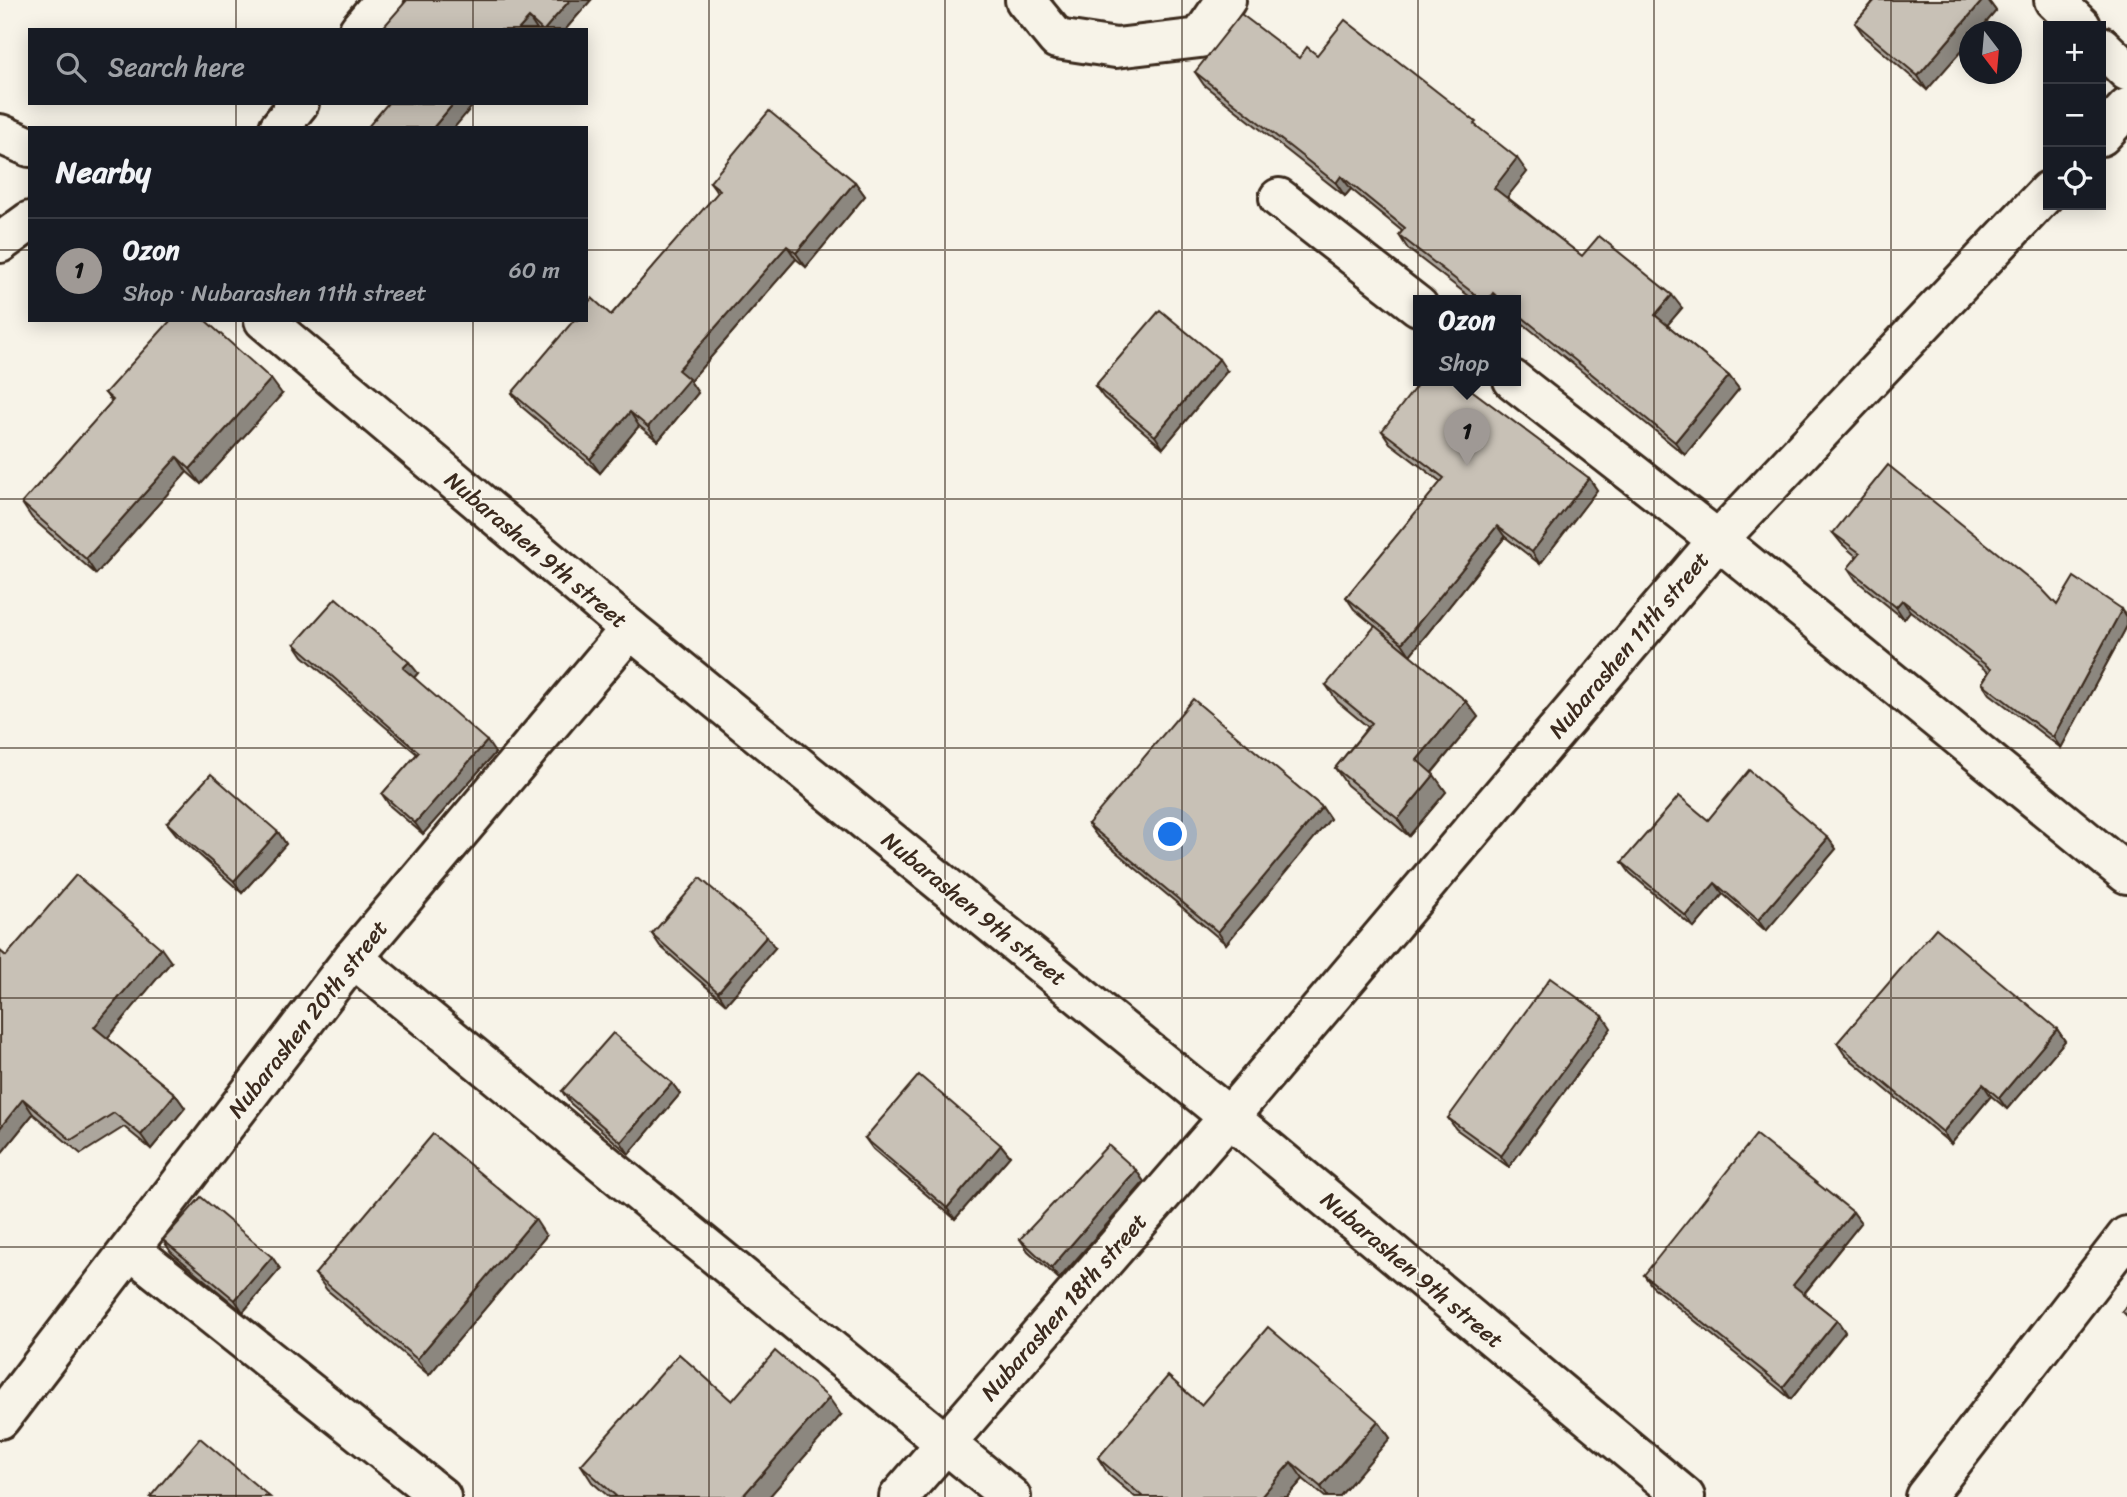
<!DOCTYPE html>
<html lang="en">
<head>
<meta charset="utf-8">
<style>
  body { margin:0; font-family:Sriracha,sans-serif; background:#242831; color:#f1f3f6 }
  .controls { position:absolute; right:21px; top:21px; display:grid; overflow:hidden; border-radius:0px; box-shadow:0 4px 18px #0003 }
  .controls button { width:63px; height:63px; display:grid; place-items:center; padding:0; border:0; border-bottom:2px solid #363941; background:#171b24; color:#f1f3f6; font:35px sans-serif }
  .compass { position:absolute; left:1959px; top:21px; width:63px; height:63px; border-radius:50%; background:#171b24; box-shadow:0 4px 18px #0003; rotate:164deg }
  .you { position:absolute; left:1171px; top:835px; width:24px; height:24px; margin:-18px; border:5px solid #fff; border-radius:50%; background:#1a73e8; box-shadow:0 0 0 10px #1a73e833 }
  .badge { display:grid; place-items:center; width:46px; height:46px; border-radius:50%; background:#9f9995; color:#111; font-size:23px; font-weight:700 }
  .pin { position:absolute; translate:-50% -58px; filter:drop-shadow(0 2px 4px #0008) }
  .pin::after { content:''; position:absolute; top:37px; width:24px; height:21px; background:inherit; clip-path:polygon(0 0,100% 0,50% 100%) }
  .popup { position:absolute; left:1413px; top:295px; width:108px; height:91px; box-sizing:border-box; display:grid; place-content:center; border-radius:0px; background:#171b24; filter:drop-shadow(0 2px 5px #0005); font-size:23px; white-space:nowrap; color:#9ea1a6 }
  .popup b { font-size:26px; color:#f1f3f6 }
  .popup::after { content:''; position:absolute; left:50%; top:100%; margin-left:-14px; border:14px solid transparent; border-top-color:#171b24 }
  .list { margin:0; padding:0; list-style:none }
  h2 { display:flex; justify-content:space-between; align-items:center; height:91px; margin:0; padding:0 28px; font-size:30px }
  h2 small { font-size:23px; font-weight:400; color:#9ea1a6 }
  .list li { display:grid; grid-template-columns:46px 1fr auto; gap:21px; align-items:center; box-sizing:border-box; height:105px; padding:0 28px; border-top:2px solid #363941 }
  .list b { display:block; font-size:26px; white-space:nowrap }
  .list p { margin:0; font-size:23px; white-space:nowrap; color:#9ea1a6 }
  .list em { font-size:23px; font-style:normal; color:#9ea1a6 }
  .icon { flex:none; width:38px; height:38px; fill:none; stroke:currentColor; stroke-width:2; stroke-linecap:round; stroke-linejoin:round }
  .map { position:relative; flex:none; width:2127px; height:1497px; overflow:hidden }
  .search { position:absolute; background:#171b24; box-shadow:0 4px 18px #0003; left:28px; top:28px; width:560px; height:77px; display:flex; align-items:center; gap:18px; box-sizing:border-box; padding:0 24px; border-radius:0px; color:#9ea1a6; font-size:26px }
  .panel { position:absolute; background:#171b24; box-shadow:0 4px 18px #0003; left:28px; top:126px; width:560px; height:196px; border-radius:0px }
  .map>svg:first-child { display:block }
</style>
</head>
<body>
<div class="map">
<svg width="2127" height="1497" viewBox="0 0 2127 1497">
  <rect width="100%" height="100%" fill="#f7f3e8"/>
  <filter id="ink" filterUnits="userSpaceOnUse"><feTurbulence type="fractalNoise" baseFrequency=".0143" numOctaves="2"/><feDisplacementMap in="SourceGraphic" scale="14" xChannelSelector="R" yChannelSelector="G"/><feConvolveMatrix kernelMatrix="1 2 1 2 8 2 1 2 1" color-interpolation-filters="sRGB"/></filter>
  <g filter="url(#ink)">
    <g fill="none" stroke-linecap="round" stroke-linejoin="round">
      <defs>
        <g id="minor">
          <path d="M 1025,0 L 1057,39 L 1116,48 L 1200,38 L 1226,0"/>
          <path d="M 2054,0 L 2081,26"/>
          <path d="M 359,30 L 384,0"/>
          <path d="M 2101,46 L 2127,71"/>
          <path d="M 279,128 L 299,103"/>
          <path d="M 1279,198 L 1418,306"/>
          <path d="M 0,243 L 30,221"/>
          <path d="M 1513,380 L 1718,540 L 2127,874"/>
          <path d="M 353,958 L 1011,1497"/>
          <path d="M 131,1250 L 441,1497"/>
          <path d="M 0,1419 L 353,958 L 630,629"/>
          <path d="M 899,1497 L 1229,1117"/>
          <path d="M 1925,1497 L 2127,1236"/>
        </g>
        <g id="tertiary">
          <path d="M 2101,136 L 2127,108"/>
          <path d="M 1229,1117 L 1718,540 L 2048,191"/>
        </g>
        <g id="secondary">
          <path d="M 0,134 L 30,147"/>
          <path d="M 264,320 L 630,629 L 1229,1117 L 1685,1497"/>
        </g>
      </defs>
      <!-- minor casing -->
      <use href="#minor" stroke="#3b2a1e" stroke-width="44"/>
      <!-- tertiary casing -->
      <use href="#tertiary" stroke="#3b2a1e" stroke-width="44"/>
      <!-- secondary casing -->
      <use href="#secondary" stroke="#3b2a1e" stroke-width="44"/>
      <!-- minor -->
      <use href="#minor" stroke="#f7f3e8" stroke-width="38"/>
      <!-- tertiary -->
      <use href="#tertiary" stroke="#f7f3e8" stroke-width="38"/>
      <!-- secondary -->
      <use href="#secondary" stroke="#f7f3e8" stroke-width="38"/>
    </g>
    <!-- wall -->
    <g fill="#aca69d" stroke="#3b2a1e" stroke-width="2">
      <path d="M 591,0 L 565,30 L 381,30 Z"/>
      <path d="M 1871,0 L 1988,0 L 1996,11 L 1978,32 L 1970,32 L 1927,90 L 1865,37 L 1855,23 L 1873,2 Z"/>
      <path d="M 1317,55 L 1482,131 L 1527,172 L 1507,197 L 1582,256 L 1682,308 L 1667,325 L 1729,376 L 1739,389 L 1685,455 L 1516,318 L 1516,300 L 1474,300 L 1408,249 L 1399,235 L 1402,231 L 1351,189 L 1345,196 L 1204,85 L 1195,72 L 1299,58 Z"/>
      <path d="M 710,182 L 855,182 L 865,196 L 806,267 L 796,259 L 690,381 L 698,393 L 658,441 L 639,426 L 600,473 L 522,407 L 512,393 L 611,315 L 718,193 Z"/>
      <path d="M 1227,371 L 1163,448 L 1104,398 L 1095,386 Z"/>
      <path d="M 105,393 L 282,394 L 201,484 L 187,472 L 96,574 L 32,518 L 22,503 L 112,402 Z"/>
      <path d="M 1382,431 L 1589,478 L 1597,490 L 1540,564 L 1505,537 L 1410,655 L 1354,609 L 1346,597 L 1441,482 L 1390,443 Z"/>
      <path d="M 1833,533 L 2057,605 L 2127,617 L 2127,626 L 2061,748 L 1990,694 L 1982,683 L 1988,672 L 1910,611 L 1904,619 L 1856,580 L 1848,568 L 1857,557 L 1842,544 Z"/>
      <path d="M 295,644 L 418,673 L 414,678 L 495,753 L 423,834 L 390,806 L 382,794 L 417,754 L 303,656 Z"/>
      <path d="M 1326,685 L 1466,701 L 1478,717 L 1432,773 L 1446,792 L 1409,836 L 1347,785 L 1335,768 L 1368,727 L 1338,702 Z"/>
      <path d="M 1322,807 L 1330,819 L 1226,944 L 1097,836 L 1088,824 Z"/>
      <path d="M 1708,820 L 1828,838 L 1836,849 L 1766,931 L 1723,894 L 1694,928 L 1630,873 L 1622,862 Z"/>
      <path d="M 167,823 L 278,832 L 286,844 L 242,893 L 176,834 Z"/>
      <path d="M 652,934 L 775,948 L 726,1004 L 660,946 Z"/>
      <path d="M 0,951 L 6,956 L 171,962 L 107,1038 L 175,1094 L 185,1108 L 151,1149 L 124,1127 L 81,1154 L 33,1114 L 0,1155 Z"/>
      <path d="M 1611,1028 L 1509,1167 L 1456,1129 L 1448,1118 Z"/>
      <path d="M 2057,1029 L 2065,1041 L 2007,1109 L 1991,1096 L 1951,1144 L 1845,1055 L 1837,1043 Z"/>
      <path d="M 672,1083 L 680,1094 L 629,1154 L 570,1103 L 562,1091 Z"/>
      <path d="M 865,1138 L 1001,1145 L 1010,1156 L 955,1219 L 873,1149 Z"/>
      <path d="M 1136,1170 L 1144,1182 L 1059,1279 L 1028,1251 L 1020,1239 Z"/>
      <path d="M 1853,1212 L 1861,1223 L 1804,1294 L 1837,1320 L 1845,1332 L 1791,1399 L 1652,1286 L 1644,1275 Z"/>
      <path d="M 546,1236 L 429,1375 L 327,1290 L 315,1274 Z"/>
      <path d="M 163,1240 L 272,1257 L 280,1269 L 243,1312 L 171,1252 Z"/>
      <path d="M 732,1401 L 841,1415 L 769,1497 L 609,1497 L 592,1482 L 581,1465 Z"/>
      <path d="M 1201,1405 L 1378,1421 L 1390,1438 L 1339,1497 L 1325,1497 L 1303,1479 L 1287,1497 L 1135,1497 L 1109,1475 L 1098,1458 Z"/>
    </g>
    <!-- shaded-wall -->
    <g fill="#8c877f" stroke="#3b2a1e" stroke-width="2">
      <path d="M 570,0 L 591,0 L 565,30 L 544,30 Z"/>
      <path d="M 1983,0 L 1988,0 L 1996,11 L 1978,32 L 1970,32 L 1970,41 L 1927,90 L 1918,76 Z"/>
      <path d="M 529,18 L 537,30 L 518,30 Z"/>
      <path d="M 454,103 L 475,103 L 454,128 L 433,128 Z"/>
      <path d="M 1517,158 L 1527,172 L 1504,201 L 1494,188 Z"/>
      <path d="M 1341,176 L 1351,189 L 1345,196 L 1336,183 Z"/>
      <path d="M 855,182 L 865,196 L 806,267 L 796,253 Z"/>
      <path d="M 787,246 L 796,259 L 690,381 L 698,393 L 658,441 L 648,427 L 678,370 Z"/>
      <path d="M 1493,293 L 1498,300 L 1488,300 Z"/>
      <path d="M 1672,295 L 1682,308 L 1665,328 L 1655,315 Z"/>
      <path d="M 1219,359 L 1227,371 L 1163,448 L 1155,436 Z"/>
      <path d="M 1729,376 L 1739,389 L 1685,455 L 1675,442 Z"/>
      <path d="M 271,379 L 282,394 L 201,484 L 190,469 Z"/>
      <path d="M 630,412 L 639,426 L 600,473 L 590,459 Z"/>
      <path d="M 177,457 L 187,472 L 96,574 L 86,559 Z"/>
      <path d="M 1589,478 L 1597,490 L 1540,564 L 1532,552 Z"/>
      <path d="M 1497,526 L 1505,537 L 1410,655 L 1402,643 Z"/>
      <path d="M 1902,600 L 1910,611 L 1904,619 L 1896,607 Z"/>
      <path d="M 2122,609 L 2127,617 L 2127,626 L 2061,748 L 2053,737 Z"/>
      <path d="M 409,662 L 418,673 L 412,680 L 403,668 Z"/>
      <path d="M 1466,701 L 1478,717 L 1428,777 L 1417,760 Z"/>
      <path d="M 487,741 L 495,753 L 423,834 L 415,823 Z"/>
      <path d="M 1434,775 L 1446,792 L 1409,836 L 1398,819 Z"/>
      <path d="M 1322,807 L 1330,819 L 1226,944 L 1218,932 Z"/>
      <path d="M 278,832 L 286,844 L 242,893 L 234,881 Z"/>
      <path d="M 1828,838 L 1836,849 L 1766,931 L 1758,920 Z"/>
      <path d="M 1715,883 L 1723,894 L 1694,928 L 1686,916 Z"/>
      <path d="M 767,936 L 775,948 L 726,1004 L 718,992 Z"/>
      <path d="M 161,948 L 171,962 L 104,1042 L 94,1027 Z"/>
      <path d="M 1603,1016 L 1611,1028 L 1509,1167 L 1501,1156 Z"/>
      <path d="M 2057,1029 L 2065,1041 L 2007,1109 L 1999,1098 Z"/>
      <path d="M 672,1083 L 680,1094 L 629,1154 L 621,1142 Z"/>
      <path d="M 1983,1084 L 1991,1096 L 1951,1144 L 1943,1132 Z"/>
      <path d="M 175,1094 L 185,1108 L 151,1149 L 141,1135 Z"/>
      <path d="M 23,1099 L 33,1114 L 0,1155 L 0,1128 Z"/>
      <path d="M 1001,1145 L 1010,1156 L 955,1219 L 947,1208 Z"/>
      <path d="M 1136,1170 L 1144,1182 L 1059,1279 L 1051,1268 Z"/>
      <path d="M 1853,1212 L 1861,1223 L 1801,1297 L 1793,1285 Z"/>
      <path d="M 535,1219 L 546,1236 L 429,1375 L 417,1359 Z"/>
      <path d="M 272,1257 L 280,1269 L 243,1312 L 235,1300 Z"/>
      <path d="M 1837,1320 L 1845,1332 L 1791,1399 L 1783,1387 Z"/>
      <path d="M 829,1398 L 841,1415 L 769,1497 L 742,1497 Z"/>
      <path d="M 1378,1421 L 1390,1438 L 1339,1497 L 1328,1497 L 1321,1487 Z"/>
      <path d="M 1291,1462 L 1303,1479 L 1287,1497 L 1261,1497 Z"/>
    </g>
    <!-- building -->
    <g fill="#c8c1b6" stroke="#3b2a1e" stroke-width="2">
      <path d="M 407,0 L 570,0 L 544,30 L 542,30 L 529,18 L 518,30 L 381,30 Z"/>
      <path d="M 1875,0 L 1983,0 L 1918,76 L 1855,23 Z"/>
      <path d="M 1241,14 L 1299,58 L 1307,47 L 1317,55 L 1345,20 L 1476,122 L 1474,124 L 1517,158 L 1494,188 L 1582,256 L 1599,236 L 1672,295 L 1655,315 L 1729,376 L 1675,442 L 1516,312 L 1516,300 L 1501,300 L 1493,293 L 1488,300 L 1482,300 L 1399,235 L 1405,228 L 1341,176 L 1336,183 L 1195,72 Z"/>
      <path d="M 388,103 L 454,103 L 433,128 L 367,128 Z"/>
      <path d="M 769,111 L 855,182 L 796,253 L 787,246 L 678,370 L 689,379 L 648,427 L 630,412 L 590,459 L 512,393 L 574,320 L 586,320 L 586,305 L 592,298 L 611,315 L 720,190 L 710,182 Z"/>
      <path d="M 1160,310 L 1219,359 L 1155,436 L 1095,386 Z"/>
      <path d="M 171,320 L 205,320 L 271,379 L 190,469 L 177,457 L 86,559 L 22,503 L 113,400 L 105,393 Z"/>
      <path d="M 1421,380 L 1458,380 L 1589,478 L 1532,552 L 1497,526 L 1402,643 L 1346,597 L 1444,478 L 1382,431 Z"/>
      <path d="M 1888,465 L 2041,588 L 2057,605 L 2074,577 L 2122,609 L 2053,737 L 1982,683 L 1991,669 L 1902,600 L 1896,607 L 1848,568 L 1860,553 L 1833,533 Z"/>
      <path d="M 336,598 L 409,662 L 403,668 L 487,741 L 415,823 L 382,794 L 419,752 L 295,644 Z"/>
      <path d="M 1375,626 L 1466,701 L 1417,760 L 1434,775 L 1398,819 L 1335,768 L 1372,723 L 1326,685 Z"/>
      <path d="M 1193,699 L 1322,807 L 1218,932 L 1088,824 Z"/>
      <path d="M 1749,770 L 1828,838 L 1758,920 L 1715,883 L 1686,916 L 1622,862 L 1679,796 L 1708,820 Z"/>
      <path d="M 211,774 L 278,832 L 234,881 L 167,823 Z"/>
      <path d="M 76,875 L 161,948 L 94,1027 L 175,1094 L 141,1135 L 114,1113 L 71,1140 L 23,1099 L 0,1128 L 0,951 L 6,956 Z"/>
      <path d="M 700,878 L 767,936 L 718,992 L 652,934 Z"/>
      <path d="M 1936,928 L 2057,1029 L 1999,1098 L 1983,1084 L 1943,1132 L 1837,1043 Z"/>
      <path d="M 1550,978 L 1603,1016 L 1501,1156 L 1448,1118 Z"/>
      <path d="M 613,1033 L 672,1083 L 621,1142 L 562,1091 Z"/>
      <path d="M 919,1075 L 1001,1145 L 947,1208 L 865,1138 Z"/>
      <path d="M 433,1134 L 535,1219 L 417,1359 L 315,1274 Z"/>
      <path d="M 1756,1135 L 1853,1212 L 1793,1285 L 1837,1320 L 1783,1387 L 1644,1275 Z"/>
      <path d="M 1108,1145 L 1136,1170 L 1051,1268 L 1020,1239 Z"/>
      <path d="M 201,1197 L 272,1257 L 235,1300 L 163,1240 Z"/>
      <path d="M 2127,1305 L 2127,1316 L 2122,1311 Z"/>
      <path d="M 1268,1327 L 1378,1421 L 1321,1487 L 1291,1462 L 1261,1497 L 1143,1497 L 1098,1458 L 1168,1376 L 1201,1405 Z"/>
      <path d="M 775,1351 L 829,1398 L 742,1497 L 617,1497 L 581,1465 L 679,1354 L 732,1401 Z"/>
      <path d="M 200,1438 L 270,1497 L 150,1497 Z"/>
    </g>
  </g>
  <!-- grid -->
  <path fill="none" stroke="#3b2a1e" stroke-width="2" stroke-opacity="0.55" d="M 236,0 L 236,30M 473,0 L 473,30M 709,0 L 709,1497M 945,0 L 945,1497M 1182,0 L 1182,1497M 1418,0 L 1418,1497M 1654,0 L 1654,1497M 1891,0 L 1891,1497M 236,103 L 236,128M 473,103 L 473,128M 0,250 L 30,250M 586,250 L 2127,250M 236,320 L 236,1497M 473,320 L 473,1497M 0,499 L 2127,499M 0,748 L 2127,748M 0,998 L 2127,998M 0,1247 L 2127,1247"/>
  <g text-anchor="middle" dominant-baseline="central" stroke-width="5" stroke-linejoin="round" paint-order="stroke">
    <!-- street labels -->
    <g font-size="23" fill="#3b2a1e" stroke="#f7f3e8">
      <text transform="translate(536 550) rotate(40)">Nubarashen 9th street</text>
      <text transform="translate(1629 645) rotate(-50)">Nubarashen 11th street</text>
      <text transform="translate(974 909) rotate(39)">Nubarashen 9th street</text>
      <text transform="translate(308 1019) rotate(-52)">Nubarashen 20th street</text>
      <text transform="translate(1412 1270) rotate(40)">Nubarashen 9th street</text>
      <text transform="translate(1064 1307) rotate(-49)">Nubarashen 18th street</text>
    </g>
  </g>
</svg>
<div class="controls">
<button>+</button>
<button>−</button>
<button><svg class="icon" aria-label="locate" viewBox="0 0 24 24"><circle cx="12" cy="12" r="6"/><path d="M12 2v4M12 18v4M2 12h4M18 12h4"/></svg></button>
</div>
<svg class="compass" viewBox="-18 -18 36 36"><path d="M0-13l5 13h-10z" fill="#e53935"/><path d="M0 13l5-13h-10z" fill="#9ea1a6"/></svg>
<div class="you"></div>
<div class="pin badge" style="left:1467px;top:466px">1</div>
<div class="popup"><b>Ozon</b>Shop</div>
<div class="search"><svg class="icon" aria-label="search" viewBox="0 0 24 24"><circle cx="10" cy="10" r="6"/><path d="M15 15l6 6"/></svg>Search here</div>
<section class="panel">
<h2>Nearby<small></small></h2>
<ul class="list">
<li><span class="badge">1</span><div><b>Ozon</b><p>Shop · Nubarashen 11th street</p></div><em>60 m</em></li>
</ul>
</section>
</div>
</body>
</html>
